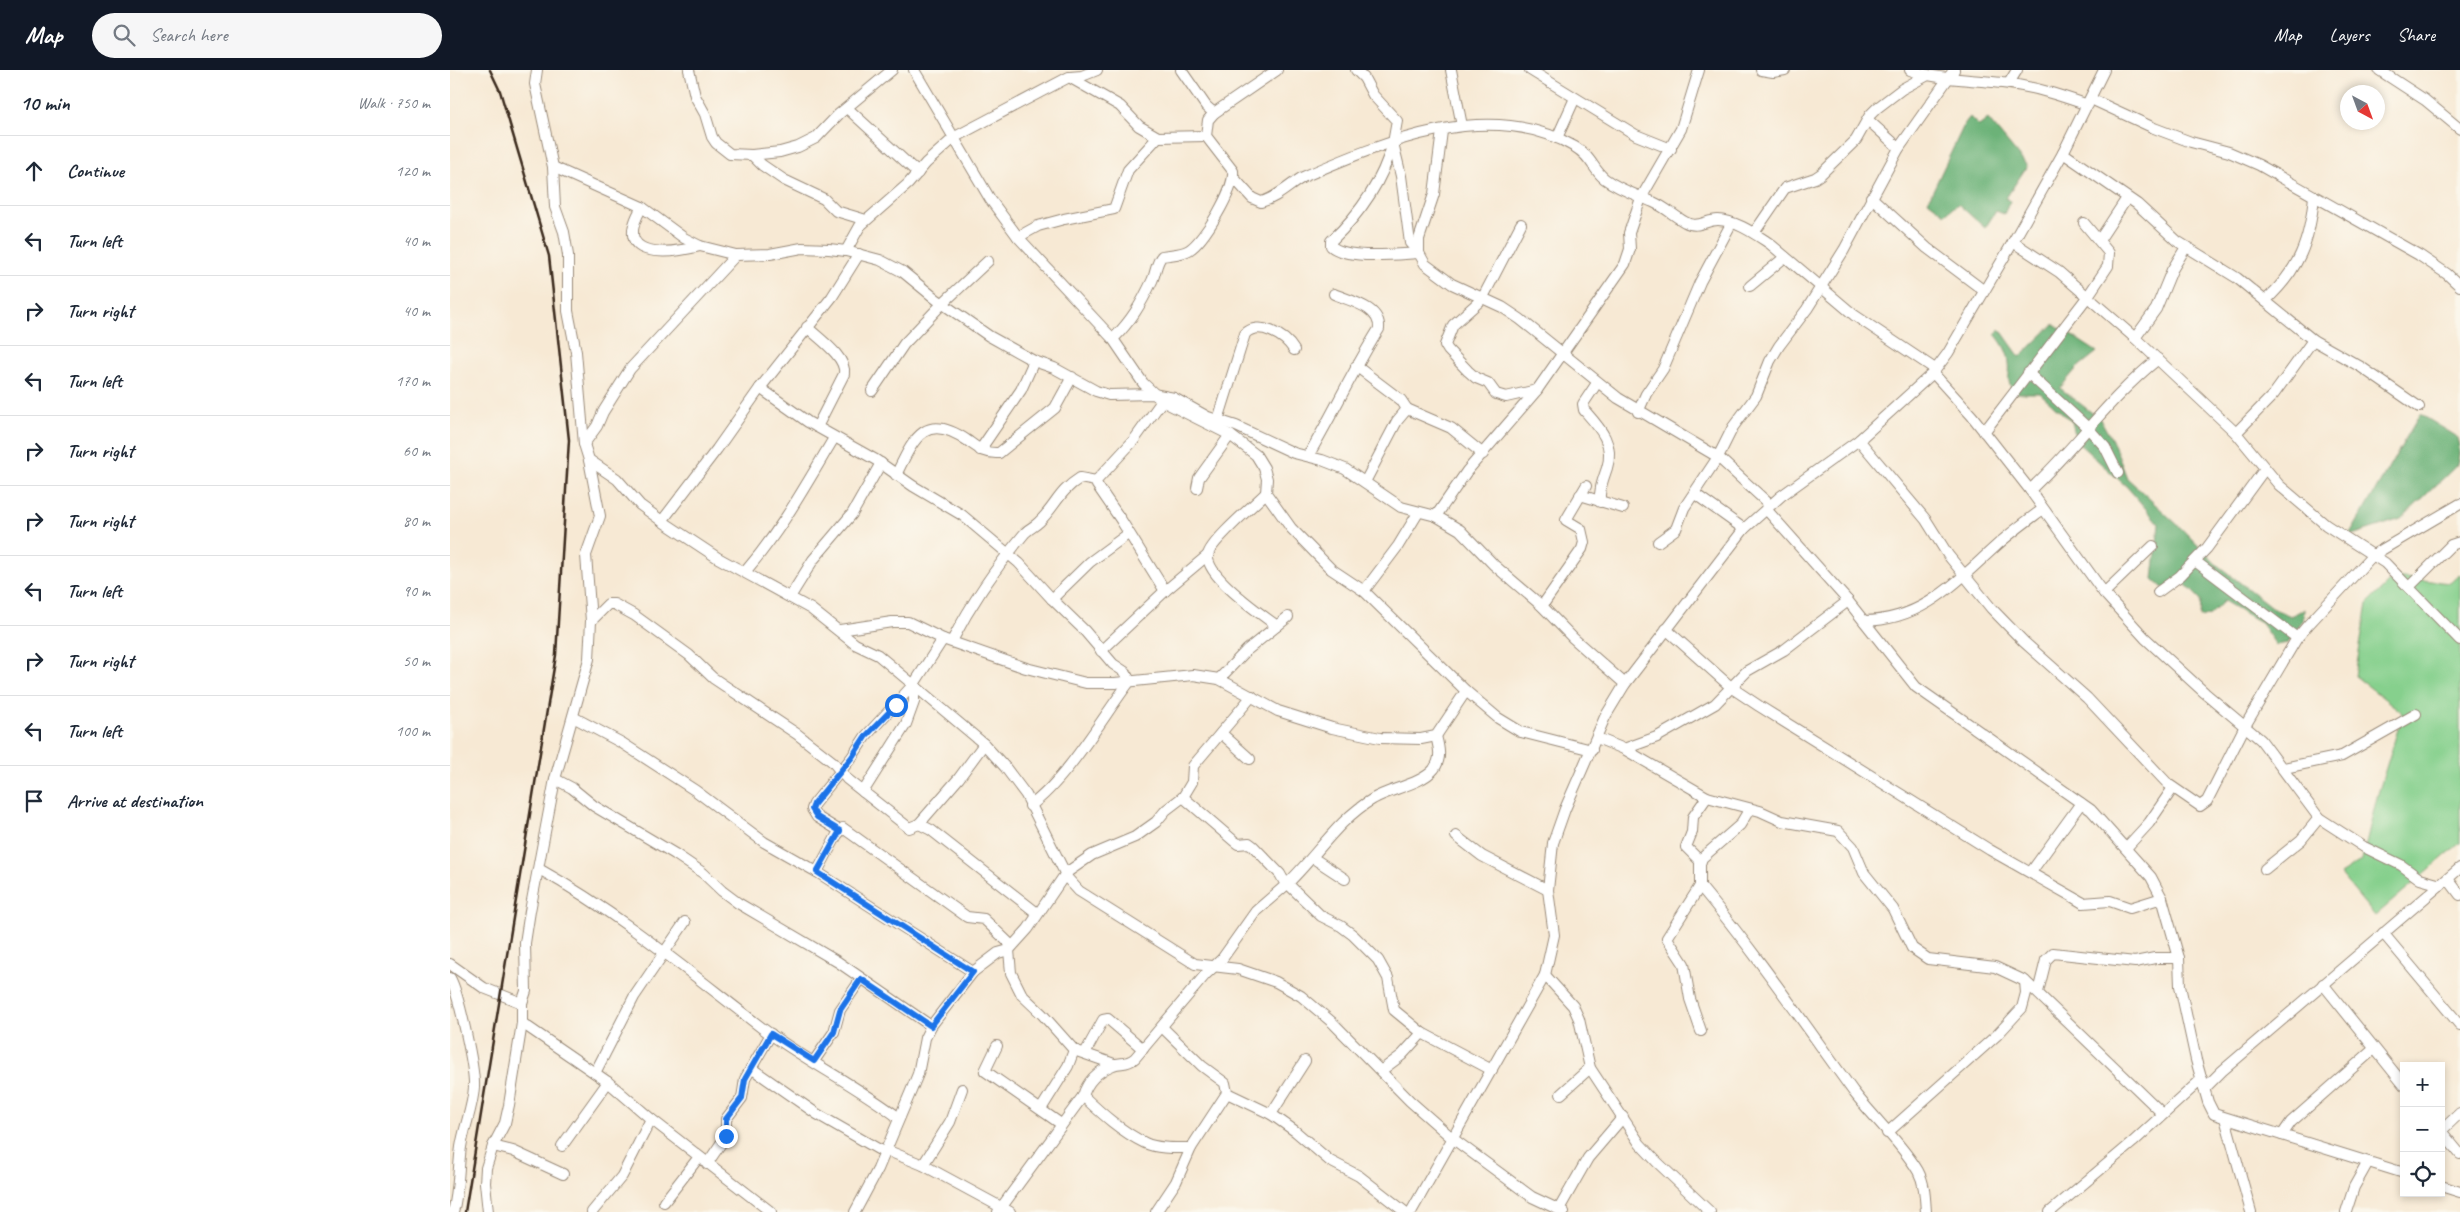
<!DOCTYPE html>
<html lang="en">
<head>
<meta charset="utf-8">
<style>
  body { margin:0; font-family:Caveat,sans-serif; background:#f6f6f7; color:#1f2937 }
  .controls { position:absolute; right:15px; bottom:15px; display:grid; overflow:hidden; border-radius:0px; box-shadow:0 2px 8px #0003 }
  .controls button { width:45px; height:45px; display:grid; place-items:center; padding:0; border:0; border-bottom:1px solid #e0e1e3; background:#fff; color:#1f2937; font:25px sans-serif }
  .compass { position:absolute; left:1890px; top:15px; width:45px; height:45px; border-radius:50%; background:#fff; box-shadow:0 2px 8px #0003; rotate:139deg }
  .stop { position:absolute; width:15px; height:15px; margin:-11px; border:4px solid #1a73e8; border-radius:50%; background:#fff }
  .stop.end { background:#1a73e8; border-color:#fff; box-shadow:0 1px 5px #0008 }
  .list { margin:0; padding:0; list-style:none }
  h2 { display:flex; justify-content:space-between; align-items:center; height:65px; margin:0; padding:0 20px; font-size:21px }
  h2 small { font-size:16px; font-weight:400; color:#747a83 }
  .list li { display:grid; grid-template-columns:32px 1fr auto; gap:15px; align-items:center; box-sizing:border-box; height:70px; padding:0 20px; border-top:1px solid #e0e1e3 }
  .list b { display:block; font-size:19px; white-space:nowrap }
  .list em { font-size:16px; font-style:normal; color:#747a83 }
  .icon { flex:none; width:28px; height:28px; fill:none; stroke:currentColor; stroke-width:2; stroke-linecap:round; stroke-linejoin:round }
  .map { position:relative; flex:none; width:2010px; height:1142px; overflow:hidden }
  header { display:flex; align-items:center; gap:30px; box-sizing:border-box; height:70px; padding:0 25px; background:#111827; color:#fff }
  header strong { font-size:24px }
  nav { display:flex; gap:28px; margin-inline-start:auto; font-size:18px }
  .search { width:350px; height:45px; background:#f6f6f7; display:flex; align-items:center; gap:12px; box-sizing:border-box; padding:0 18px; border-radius:28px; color:#747a83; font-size:19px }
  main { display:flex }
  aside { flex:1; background:#fff }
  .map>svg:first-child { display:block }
</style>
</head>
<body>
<header>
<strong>Map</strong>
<div class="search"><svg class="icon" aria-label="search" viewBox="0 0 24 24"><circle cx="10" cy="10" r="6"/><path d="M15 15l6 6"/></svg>Search here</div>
<nav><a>Map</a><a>Layers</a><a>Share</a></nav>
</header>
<main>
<aside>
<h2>10 min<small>Walk · 750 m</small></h2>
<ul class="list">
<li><svg class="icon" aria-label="ahead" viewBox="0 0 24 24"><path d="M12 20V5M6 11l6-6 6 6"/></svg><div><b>Continue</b></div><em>120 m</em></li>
<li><svg class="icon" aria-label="left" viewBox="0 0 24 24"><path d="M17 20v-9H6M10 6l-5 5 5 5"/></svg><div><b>Turn left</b></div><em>40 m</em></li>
<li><svg class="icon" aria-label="right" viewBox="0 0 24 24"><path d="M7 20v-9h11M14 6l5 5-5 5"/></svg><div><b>Turn right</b></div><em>40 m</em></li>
<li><svg class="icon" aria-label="left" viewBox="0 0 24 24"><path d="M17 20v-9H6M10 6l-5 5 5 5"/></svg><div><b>Turn left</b></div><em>170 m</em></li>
<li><svg class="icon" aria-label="right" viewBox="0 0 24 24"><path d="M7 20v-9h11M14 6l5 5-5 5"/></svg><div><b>Turn right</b></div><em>60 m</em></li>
<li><svg class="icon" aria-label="right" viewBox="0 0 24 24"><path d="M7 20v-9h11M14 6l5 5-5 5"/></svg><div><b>Turn right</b></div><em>80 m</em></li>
<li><svg class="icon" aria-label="left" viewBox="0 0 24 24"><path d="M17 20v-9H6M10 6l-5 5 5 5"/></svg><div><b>Turn left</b></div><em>90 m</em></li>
<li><svg class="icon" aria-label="right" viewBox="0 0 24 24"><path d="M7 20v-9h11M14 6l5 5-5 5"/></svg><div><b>Turn right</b></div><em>50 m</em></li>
<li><svg class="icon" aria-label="left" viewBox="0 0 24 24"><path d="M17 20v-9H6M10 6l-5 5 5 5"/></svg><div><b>Turn left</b></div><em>100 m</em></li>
<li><svg class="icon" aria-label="arrive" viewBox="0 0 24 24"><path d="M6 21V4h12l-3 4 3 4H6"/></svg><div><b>Arrive at destination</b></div></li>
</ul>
</aside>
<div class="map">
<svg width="2010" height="1142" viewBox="0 0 2010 1142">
  <rect width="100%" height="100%" fill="#fbf7ec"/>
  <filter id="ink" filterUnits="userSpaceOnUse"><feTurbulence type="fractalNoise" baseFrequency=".02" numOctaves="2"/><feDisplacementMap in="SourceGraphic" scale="10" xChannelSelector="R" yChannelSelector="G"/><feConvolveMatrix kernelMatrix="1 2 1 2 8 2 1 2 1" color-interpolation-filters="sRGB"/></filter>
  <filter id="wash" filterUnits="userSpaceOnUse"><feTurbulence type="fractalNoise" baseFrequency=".0096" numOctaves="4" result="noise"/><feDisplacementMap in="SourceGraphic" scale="20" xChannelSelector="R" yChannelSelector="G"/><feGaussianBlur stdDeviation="1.12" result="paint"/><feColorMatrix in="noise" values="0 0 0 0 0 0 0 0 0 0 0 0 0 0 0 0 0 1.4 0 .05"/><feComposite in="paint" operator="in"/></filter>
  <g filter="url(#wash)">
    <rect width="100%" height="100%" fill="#f7e9d4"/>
    <!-- green -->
    <path fill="#86d08d" stroke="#607d56" d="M 2010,504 L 2010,773 L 1925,846 L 1890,804 L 1912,790 L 1927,727 L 1953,643 L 1905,606 L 1917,534 L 1944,507 L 2000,513 Z"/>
    <!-- forest -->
    <g fill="#6cb278" stroke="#546e4b">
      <path d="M 1520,47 L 1529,56 L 1538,49 L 1577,96 L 1556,128 L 1560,131 L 1554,144 L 1546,141 L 1535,158 L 1508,134 L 1495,144 L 1478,131 L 1515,53 Z"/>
      <path d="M 1604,254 L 1647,282 L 1627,298 L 1610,318 L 1650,349 L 1662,370 L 1677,408 L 1732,459 L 1766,494 L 1824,539 L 1841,546 L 1854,539 L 1853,551 L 1838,573 L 1826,575 L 1810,552 L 1774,531 L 1760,545 L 1750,547 L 1751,530 L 1734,513 L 1713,518 L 1703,509 L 1709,454 L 1677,417 L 1627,372 L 1622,352 L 1590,323 L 1565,323 C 1554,307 1561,308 1559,293 C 1558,281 1552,273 1545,264 L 1550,259 L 1570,287 Z"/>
      <path d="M 1970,344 L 2006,366 C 2010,374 2010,388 2006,396 L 1951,449 L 1899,466 Z"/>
    </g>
  </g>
  <g filter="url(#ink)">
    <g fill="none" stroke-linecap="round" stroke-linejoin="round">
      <defs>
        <g id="minor">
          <path d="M 239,0 L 245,26 L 255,44 L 262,67 L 266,73 L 280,84 L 302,85 L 330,82 L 348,77 L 366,68 L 389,44 L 442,0"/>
          <path d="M 464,0 L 540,129 L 568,167 L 663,269 L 693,313 L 712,331 L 780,365 L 806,385 L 814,398 L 817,409 L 816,423 L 841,458 L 881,499 L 914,521 L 1016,621 L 1048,648 L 1071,662 L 1142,680"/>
          <path d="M 731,0 L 756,36 L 764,43"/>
          <path d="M 906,0 L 914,8 L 923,25 L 947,51 L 943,73 L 951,106 L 960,173 L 969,183"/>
          <path d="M 1001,0 L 1012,56"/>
          <path d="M 1080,0 L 1186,65 L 1221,79"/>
          <path d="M 1311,0 L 1323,2 L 1335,0"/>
          <path d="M 1460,0 C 1486,10 1523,9 1552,13 C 1582,16 1609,25 1638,35"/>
          <path d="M 1929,0 L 1975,30 L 2010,59"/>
          <path d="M 620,7 L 632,6 L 647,0"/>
          <path d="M 1559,13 L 1567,0"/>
          <path d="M 1641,29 L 1704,58 L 1741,72 L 1779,82 L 1809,95 L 1969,185 L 1997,204 L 2010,216"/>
          <path d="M 397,38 L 468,103"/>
          <path d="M 1418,50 L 1449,78"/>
          <path d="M 992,61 L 984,124 L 969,169 L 969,183 L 975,194 L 1002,214 L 1052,237 L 1070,249 L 1168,328 L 1268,387 L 1320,435"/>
          <path d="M 1107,68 L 1125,28"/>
          <path d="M 943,73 C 932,112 910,144 881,171 L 881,176 C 897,190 948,184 969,183"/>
          <path d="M 1613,83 L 1687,134 L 1727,171 L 1787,208 L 1863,270 L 1911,297 L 1969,337"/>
          <path d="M 302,85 L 312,95 L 334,110 L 374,129 L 386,141 L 416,150"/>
          <path d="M 103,97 L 192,137 L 234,168 L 250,176 L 286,185 L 320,184 L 352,178 L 379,179 L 396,181 L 430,190 L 453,202 L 486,229 L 539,266 L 584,291 L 604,298 L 646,321 L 659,325 L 703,324 L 724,328 L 758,347 L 786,356 L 844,383 L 872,390 L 895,399 L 951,437 L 986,446 L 1010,460 L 1044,495 L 1092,536 L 1123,568 L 1175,614"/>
          <path d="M 784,108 L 802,128 L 811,132 C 827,128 838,116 853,107 C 934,72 1040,27 1125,77 C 1142,87 1143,100 1155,109 C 1170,120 1187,125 1203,132 C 1215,137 1224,146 1235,152 C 1247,159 1256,150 1268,150 C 1285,150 1305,164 1319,173 L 1404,245 L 1485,299"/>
          <path d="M 1421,127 L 1477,178 L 1533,220"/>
          <path d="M 192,137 C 161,189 216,185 250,176"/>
          <path d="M 1071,154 L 1032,229 L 1003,255 L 995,275 L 998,280 L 1018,301 L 1026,308 L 1038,313 L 1046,324 L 1056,327 L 1087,320"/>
          <path d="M 1304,163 L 1335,118 L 1365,108 L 1371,104 L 1406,70 L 1420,45 L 1427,38 L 1452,19 L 1476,6"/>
          <path d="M 568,167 L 588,156 L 614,149 L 664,139 L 678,100 L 708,67"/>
          <path d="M 1650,169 L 1677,128"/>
          <path d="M 1563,172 L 1609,202 L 1685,268 L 1786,363 L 1829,415 L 1876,455 L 1935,493 L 2010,570"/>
          <path d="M 396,181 L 410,156 L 458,114 L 476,93 L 505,67 L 619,7 L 670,36 L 689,56 L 708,67 L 756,66"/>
          <path d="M 1300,216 L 1335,187"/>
          <path d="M 1815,231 C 1849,200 1860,171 1864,126"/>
          <path d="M 357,257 C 368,268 397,287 394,304 L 367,357"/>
          <path d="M 1685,268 L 1706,239 L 1722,200 L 1736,177"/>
          <path d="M 663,269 C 682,250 691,234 702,211 C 706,203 706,192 712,186 C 721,184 731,185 739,180 C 754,171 785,119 783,101 L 756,66 L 758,50 L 764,43 L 827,0"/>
          <path d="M 906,296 L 951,330 L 957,339"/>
          <path d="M 1483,303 L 1522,346 L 1580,420 L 1654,523 L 1695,568 L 1755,623 L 1811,670 L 1869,748 L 1914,777 L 1951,795 L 1970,809 L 1991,815"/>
          <path d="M 1578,303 L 1638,358 L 1655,377 L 1668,403"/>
          <path d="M 1147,313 L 1133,334 L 1134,340 C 1149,357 1165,373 1157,398 C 1153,410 1149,419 1150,432"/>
          <path d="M 310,318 L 358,352 L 426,390 L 463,416 L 512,445 L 569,493 L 602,529 L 634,560 L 663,594 L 675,602 L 680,611 C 652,648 617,709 580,736"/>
          <path d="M 422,321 L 454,274 L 492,234 L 538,191"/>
          <path d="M 712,331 L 684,370 L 646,411 L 647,415 L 671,450 L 715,521"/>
          <path d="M 1188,342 L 1196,324 L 1213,299 L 1250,212 L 1281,154"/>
          <path d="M 768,350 L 795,264 C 808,250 835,265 844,280"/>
          <path d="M 1534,362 L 1638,226 L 1658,196 L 1659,183 L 1634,153"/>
          <path d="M 1786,363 L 1824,324 L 1863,270"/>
          <path d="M 1409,370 L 1476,450 L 1498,485 L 1541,538 L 1574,572 L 1637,628 L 1718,714 L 1750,736 L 1757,731 L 1795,656 L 1847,568 L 1858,555 L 1923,485 L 2010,434"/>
          <path d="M 134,374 L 147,356 L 153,342 L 180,299 L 286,185"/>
          <path d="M 530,380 L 571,320 L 584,291"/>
          <path d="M 858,386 C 883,344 903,300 929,259 C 931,237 900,231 884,224"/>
          <path d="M 139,390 L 167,409 L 190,435 L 212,451 L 268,488 L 361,539 L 405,574 L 428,585 L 534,674 L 555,697 L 576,725 L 618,809 L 629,821 L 745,894 L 788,899 L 826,912 L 851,926 L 883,953 L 960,1031 L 1002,1068 L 1082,1127 L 1114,1142"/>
          <path d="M 446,405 C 464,368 475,341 518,371 C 529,379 535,384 549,383 L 605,338 L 622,307"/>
          <path d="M 915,412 L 947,351 L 957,339 L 1001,358 L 1033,384"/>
          <path d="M 747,418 L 749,408 L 780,365"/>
          <path d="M 1580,420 C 1626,377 1658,329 1708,289"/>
          <path d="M 816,423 C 805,434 760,472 758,485 C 755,506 811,544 827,556"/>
          <path d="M 1245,424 L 1294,459"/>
          <path d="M 1130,425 L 1173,438"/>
          <path d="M 1316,439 L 1398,531 L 1466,617 L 1641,740 L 1701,807 L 1712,828 L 1729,888 L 1730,916 L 1746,990 L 1758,1032 L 1764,1044 L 1954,1103"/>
          <path d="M 986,446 L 1017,401 L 1087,320 L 1175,194 L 1180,179 L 1179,163 L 1191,128 L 1231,59 L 1249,0"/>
          <path d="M 212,451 L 267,379 L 310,318 L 382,227 L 409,184"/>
          <path d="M 1208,472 L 1226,459 L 1234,438 L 1268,387 L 1283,357 L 1306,326 L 1320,291 L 1329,276 L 1357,239 L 1394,180 L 1449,78 L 1504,0"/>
          <path d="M 1745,491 L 1847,568"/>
          <path d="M 295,502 C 332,459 355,416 384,368"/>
          <path d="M 1960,516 L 2001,475 L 2010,472"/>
          <path d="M 914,521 L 948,476 L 968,443"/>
          <path d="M 1708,522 L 1730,506 L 1757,478 L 1814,400"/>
          <path d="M 1654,523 L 1703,476"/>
          <path d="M 340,527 L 363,490 L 402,444 L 431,393"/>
          <path d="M 602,529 L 640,492 L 678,464"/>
          <path d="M 1092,536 L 1132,479 L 1134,472 L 1131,459 L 1116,450 L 1136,416"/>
          <path d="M 141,551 L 158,534 L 164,534 L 184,545 L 239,585 L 263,608 L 347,664 L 383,692 L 397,709 L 459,758 L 469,754 L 481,760 L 587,843"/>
          <path d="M 1414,551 C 1473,550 1505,513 1545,477 C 1560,463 1577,451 1593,439"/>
          <path d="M 1216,559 L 1282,618 L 1309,636 L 1540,780 L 1623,827 L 1633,833 L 1660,831 L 1680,838 L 1712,828"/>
          <path d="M 390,560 L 442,552 L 458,552 L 493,569 L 576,598 L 636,613 L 665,613 L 743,605 L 769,609 L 828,641 L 882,658 L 930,668 L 971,669 L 986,666 L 1016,621"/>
          <path d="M 502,571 C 521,534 547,496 574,464 C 578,459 584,457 589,452 C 605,437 609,421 630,408 L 646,411"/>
          <path d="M 651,581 L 715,521 L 758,485"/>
          <path d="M 769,609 L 797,580 L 838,547"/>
          <path d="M 123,647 L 172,673 L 246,721 L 314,772 L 367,802 L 523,902"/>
          <path d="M 771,663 L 800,689"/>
          <path d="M 1147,668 L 1174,679 L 1257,727 L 1310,741 L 1332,751 L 1388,761 L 1403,777 L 1414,803 L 1443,839 L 1462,878 L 1478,889 L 1545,897 L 1575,911 L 1713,1044"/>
          <path d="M 1174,679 L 1207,667 L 1265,634 L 1297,601 L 1334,580 L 1398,531"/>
          <path d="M 1834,698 L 1892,686 L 1966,644"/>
          <path d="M 105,709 L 122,718 L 144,736 L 225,784 L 253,803 L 272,821 L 288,833 L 388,892 L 481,956"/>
          <path d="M 413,722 L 456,654 L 464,632 L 464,614"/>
          <path d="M 469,754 L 509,708 L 534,674"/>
          <path d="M 390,761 L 367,747 L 362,739 L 364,734 L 402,687 L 415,667 L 464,614 L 493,569"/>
          <path d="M 1006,766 L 1032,786 L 1098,820"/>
          <path d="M 1676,778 L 1699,753 L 1723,718"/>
          <path d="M 863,788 L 895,809"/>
          <path d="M 1250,791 L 1236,777 L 1242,762 L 1243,747 L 1257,727"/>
          <path d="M 89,799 C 170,844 239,902 312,958 C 356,991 406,1015 449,1048"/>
          <path d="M 1815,799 L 1851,770 L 1869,748"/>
          <path d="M 367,802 L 387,765 L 393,758 L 517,847 L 534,849 L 562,876"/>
          <path d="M 1581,802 L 1631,733"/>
          <path d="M 1998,809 L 2010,825"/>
          <path d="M 838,814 L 871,846 L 891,856 L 903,865 L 928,890 L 938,908 L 944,940 L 972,963 L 1042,1000"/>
          <path d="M 836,815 C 865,788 888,749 923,729 C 939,719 972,714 984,699 C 992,688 989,678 986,666"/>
          <path d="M 1250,816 C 1305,882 1353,952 1403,1021 C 1422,1046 1453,1075 1468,1101 C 1475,1114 1475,1128 1476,1142"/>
          <path d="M 1933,863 L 2010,955"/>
          <path d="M 559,880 L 561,903 L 572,925 L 592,944 L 624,980 L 664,994"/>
          <path d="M 0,894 L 34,918 L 72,933"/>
          <path d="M 1095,905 L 1123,936 L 1129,949 L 1140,998 L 1190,1074 L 1207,1092 L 1260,1142"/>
          <path d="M 0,908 C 9,924 25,999 24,1017 C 23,1037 14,1057 11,1077 C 8,1098 9,1121 3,1142"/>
          <path d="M 1873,914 L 1954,1015"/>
          <path d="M 1588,922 L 1596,890 L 1603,883 L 1685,892 L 1705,888 L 1729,888"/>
          <path d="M 72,953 L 158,1012 L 201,1049 L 321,1142"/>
          <path d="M 1251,961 L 1240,929 L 1234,894 L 1217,868 L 1250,816 L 1250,794 L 1252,788 L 1290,755 L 1299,740"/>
          <path d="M 547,976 L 535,1001 L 611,1054"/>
          <path d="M 635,983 L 653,950 L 658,949 L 693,979"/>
          <path d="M 364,991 L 384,962 L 390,940 L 411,909"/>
          <path d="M 855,991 L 821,1044 L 845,1061 L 880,1091 L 909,1106 L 955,1142"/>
          <path d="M 301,998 L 367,1044 L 435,1083"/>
          <path d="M 932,1000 L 952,985 L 972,963"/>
          <path d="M 145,1003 L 184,927 L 235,852"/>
          <path d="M 1754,1019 L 1772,1001 L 2010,798"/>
          <path d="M 777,1023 L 821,1044"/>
          <path d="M 1111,1024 L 1140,998"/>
          <path d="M 633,1026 C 651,1043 672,1062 695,1073 C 708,1079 726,1078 741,1078 L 777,1023 L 775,1013 L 752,996 L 712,957"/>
          <path d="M 591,1039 L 618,996 L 624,980"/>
          <path d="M 1775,1048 L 1801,1142"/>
          <path d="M 1991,1061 L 2010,1084"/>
          <path d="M 1991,1061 L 2010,1043"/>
          <path d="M 1437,1063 L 1547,965 L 1572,938 L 1576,923 L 1575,911"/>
          <path d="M 1832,1065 L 1841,1052 L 1924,979"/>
          <path d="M 43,1076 L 63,1081 L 113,1104"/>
          <path d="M 112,1076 L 158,1012"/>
          <path d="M 436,1080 L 473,1095 L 560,1142"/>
          <path d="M 257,1094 L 276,1066 L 276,1049 L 292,1028 L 295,1009 L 321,964"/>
          <path d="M 473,1095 L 500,1052 L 512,1019"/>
          <path d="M 1991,1116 L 2010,1122"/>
          <path d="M 214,1132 L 249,1087"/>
          <path d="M 1109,1139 L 1138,1088 L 1173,1047"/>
          <path d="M 38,1142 L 35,1113 L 36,1098 L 43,1076 L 55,1053 L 59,1035 L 72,953 L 72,933 L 76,921 L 75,873 L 80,841 L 105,709 L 139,589 L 141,551 L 136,485 L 150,446 L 139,390 L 134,374 L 126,282 L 118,241 L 118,185 L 114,162 L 105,137 L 103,97 L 85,14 L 87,0"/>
          <path d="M 142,1142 L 172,1106 L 201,1049"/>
          <path d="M 405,1142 L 428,1099 L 461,1021 L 468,1004 L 475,968 L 481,956 L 523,902 L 548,883 L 559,880 L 578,859 L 616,803 L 642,785 L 685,767 L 706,752 L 716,740 L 733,727 L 742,712 L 743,696 L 802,626"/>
          <path d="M 548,1142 L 633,1026 C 637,1012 648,1001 663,995 C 672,992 677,995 685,988 L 756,904 L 772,889 L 806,841 L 836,815 L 830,804 L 803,776 L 799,773 L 788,774 L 784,771 L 733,727"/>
          <path d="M 706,1142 L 726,1112 L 741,1078"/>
          <path d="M 961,1142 L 1095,905 L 1104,865 L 1098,820 L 1103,773 L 1115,739 L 1155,647 L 1175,614 L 1294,459 L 1331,426 L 1409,370 L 1483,303 L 1498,283 L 1563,172 L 1613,83 L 1654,0"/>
          <path d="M 1600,1142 L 1683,1072 L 1752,1009"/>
          <path d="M 1896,1142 L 1904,1117 L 1918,1092"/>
        </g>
      </defs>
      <!-- minor casing -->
      <use href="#minor" stroke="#998a79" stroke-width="12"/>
      <!-- minor -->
      <use href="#minor" stroke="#fff" stroke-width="10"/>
      <!-- rail -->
      <path stroke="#3b2a1e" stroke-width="2.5" d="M 15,1142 L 106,585 L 119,370 L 99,186 L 50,21 L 40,0"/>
    </g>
  </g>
  <g fill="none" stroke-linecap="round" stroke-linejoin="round" filter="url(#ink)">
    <!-- route -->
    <path stroke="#1a73e8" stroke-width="6" d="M 276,1066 L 276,1049 L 292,1028 L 295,1009 L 321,964 L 364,991 L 384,962 L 390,940 L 411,909 L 481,956 L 523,902 L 367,802 L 390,761 L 367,747 L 362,739 L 364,734 L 402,687 L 415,667 L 446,635"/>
  </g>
</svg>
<div class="controls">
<button>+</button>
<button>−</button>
<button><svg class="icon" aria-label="locate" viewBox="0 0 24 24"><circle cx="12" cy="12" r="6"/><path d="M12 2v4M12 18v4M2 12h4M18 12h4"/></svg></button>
</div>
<svg class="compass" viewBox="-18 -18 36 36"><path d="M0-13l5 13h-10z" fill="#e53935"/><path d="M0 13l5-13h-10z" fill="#747a83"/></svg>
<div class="stop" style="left:446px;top:635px"></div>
<div class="stop end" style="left:276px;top:1066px"></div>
</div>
</main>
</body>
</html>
